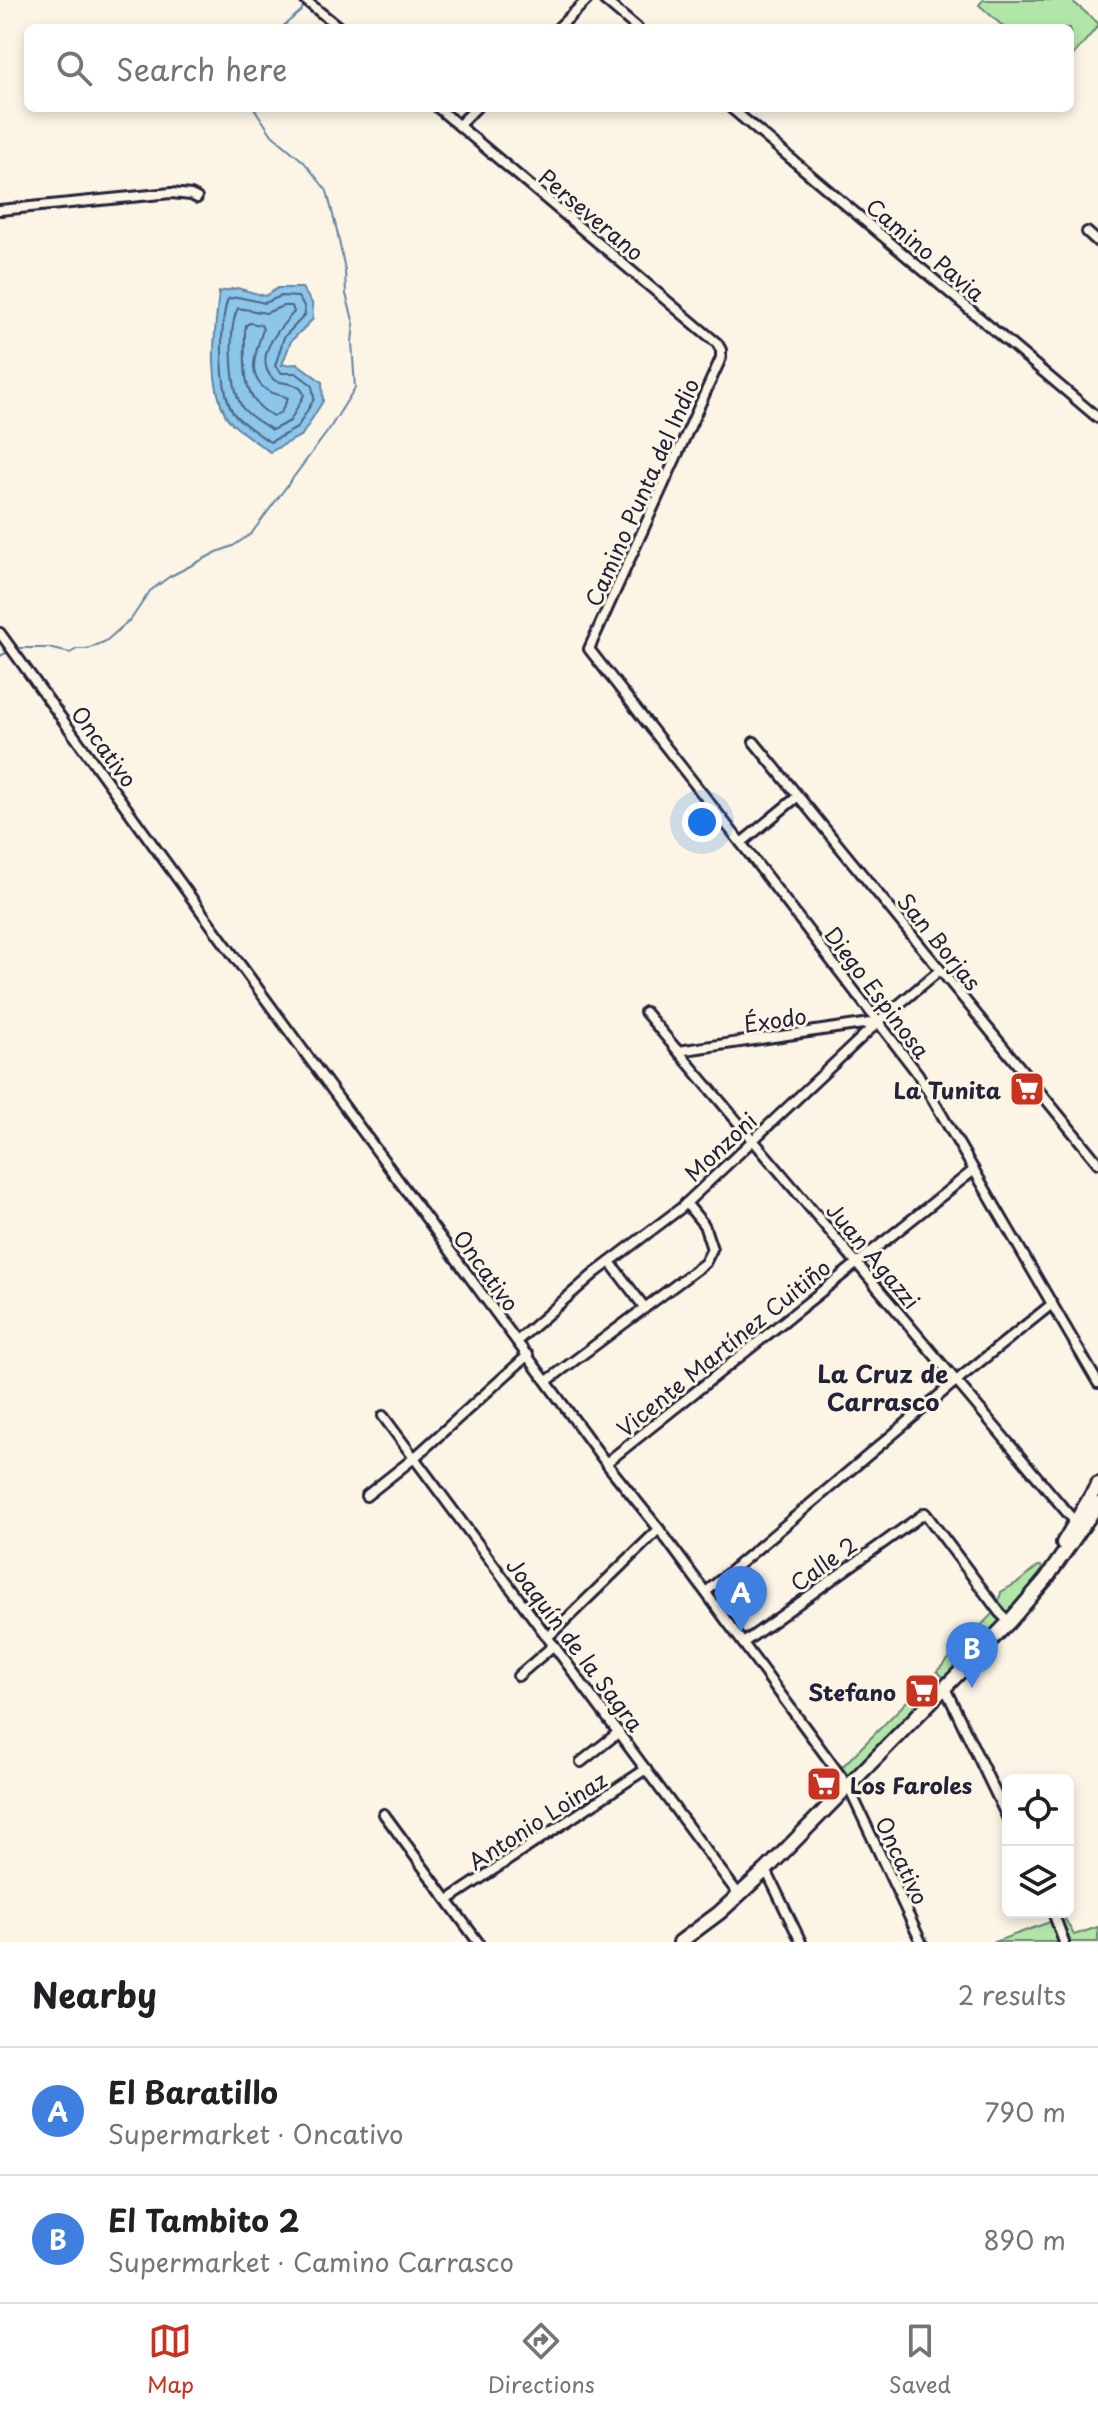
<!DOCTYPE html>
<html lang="en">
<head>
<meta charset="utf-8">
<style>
  body { margin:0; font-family:"Playpen Sans",sans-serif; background:#f6f6f6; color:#202124 }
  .controls { position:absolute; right:24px; bottom:24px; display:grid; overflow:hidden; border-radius:12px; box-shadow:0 4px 12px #0003 }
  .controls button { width:72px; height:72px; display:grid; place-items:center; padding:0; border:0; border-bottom:2px solid #e0e0e0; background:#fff; color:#202124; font:40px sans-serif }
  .you { position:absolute; left:702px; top:822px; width:28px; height:28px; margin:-20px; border:6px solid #fff; border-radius:50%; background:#1a73e8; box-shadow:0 0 0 12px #1a73e833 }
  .badge { display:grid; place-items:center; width:52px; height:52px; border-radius:50%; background:#c8321e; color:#fff; font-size:26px; font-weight:700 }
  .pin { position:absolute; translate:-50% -66px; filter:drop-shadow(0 2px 4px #0008) }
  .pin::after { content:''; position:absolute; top:42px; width:28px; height:24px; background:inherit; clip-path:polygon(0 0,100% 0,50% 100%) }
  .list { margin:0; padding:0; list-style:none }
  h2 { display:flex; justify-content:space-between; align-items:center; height:104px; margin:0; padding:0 32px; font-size:34px }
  h2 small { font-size:26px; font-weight:400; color:#757577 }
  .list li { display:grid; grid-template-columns:52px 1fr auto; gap:24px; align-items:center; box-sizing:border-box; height:128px; padding:0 32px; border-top:2px solid #e0e0e0 }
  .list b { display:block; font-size:30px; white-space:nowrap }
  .list p { margin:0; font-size:26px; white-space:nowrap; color:#757577 }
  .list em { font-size:26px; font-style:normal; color:#757577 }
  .icon { flex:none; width:44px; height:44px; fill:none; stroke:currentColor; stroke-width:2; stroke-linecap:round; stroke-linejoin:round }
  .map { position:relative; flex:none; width:1098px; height:1942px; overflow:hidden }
  .search { position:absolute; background:#fff; box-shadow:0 4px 12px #0003; left:24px; right:24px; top:24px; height:88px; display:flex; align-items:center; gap:20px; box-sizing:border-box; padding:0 28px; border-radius:12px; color:#757577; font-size:30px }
  .sheet { height:360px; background:#fff }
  nav { display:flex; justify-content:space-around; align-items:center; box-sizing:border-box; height:112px; border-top:2px solid #e0e0e0; background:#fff; font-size:22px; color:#757577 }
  nav a { display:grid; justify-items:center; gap:4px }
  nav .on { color:#c8321e }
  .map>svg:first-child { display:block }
</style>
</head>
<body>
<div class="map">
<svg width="1098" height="1942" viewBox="0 0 1098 1942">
  <rect width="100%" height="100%" fill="#fcf5e5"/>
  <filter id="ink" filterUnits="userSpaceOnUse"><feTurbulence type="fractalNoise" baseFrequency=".0125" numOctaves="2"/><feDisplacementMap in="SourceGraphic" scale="16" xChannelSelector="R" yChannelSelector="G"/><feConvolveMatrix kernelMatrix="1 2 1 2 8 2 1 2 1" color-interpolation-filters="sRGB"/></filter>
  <g filter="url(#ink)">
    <!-- green -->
    <g fill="#b2e6a8" stroke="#6a8472" stroke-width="2">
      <path d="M 983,0 L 1071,0 L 1098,23 L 1098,26 L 1070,59 L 1070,28 L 1005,28 L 979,5 Z"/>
      <path d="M 1038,1566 L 1041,1566 L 1042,1571 L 1008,1614 L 998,1605 L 1001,1592 L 1020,1581 Z"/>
      <path d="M 994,1612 L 1002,1622 L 946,1680 L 937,1671 Z"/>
      <path d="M 931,1677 L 938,1686 L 853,1773 L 848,1775 L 840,1769 Z"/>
      <path d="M 1064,1917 L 1074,1935 L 1098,1927 L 1098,1942 L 994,1942 Z"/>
    </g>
    <!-- water -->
    <path fill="#8cc6eb" stroke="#6284a5" stroke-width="2" d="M 237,288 L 265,296 L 278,288 L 302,288 L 312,303 L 313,319 L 291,341 L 282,365 L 298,364 L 322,382 L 323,401 L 302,435 L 270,452 C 259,444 232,427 226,416 C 207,379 215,332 219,292 Z"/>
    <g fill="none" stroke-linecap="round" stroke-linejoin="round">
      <!-- shore -->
      <g stroke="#4c6481" stroke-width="2">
        <path d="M 281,296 L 298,297 L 304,306 L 305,315 L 284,337 L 275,366 L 282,373 L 296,373 L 312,385 L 314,399 L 297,428 L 270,442 C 260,435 244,425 235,415 C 219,396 219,321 228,299 L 238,297 L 265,303 Z"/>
        <path d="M 283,306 L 292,306 L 294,312 C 279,329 251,358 274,380 C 285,385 300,381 304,395 L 290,421 L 272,430 C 263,424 247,415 242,407 C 230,386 228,328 238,308 L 266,313 Z"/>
        <path d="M 250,323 L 261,325 L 263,329 C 257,350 243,377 270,392 C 276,395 283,395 288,398 L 281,412 L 274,416 C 239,401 245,363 245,331 L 246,325 Z"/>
      </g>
      <!-- stream -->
      <g stroke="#6284a5" stroke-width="2">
        <path d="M 281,28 L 301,11 L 305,3"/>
        <path d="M 20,648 L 49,648 L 70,653 L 77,649 L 88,649 L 106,641 L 132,618 L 150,591 L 169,577 L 217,552 L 233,546 L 251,534 L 328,431 L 355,388 L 352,342 L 354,324 L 346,294 L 345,270 L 337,231 L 327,191 L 304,162 L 272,135 L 254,108"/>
        <path d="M 0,656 L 8,652"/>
      </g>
      <defs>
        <g id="street">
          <path d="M 305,0 L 340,28"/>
          <path d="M 604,0 L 637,28"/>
          <path d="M 558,28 L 587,0"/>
          <path d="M 438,108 L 717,343 L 721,350 L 721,358 L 589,649 L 741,843 L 918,1074 L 1098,1383"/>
          <path d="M 731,108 L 1098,418"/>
          <path d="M 459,125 L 476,108"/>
          <path d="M 0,210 L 171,193 L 191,195 L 197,198"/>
          <path d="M 1087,232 L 1098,242"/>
          <path d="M 0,633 L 206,918 L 606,1463 L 659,1529 L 848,1786 L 921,1942"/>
          <path d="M 754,742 L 1098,1163"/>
          <path d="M 741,843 L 797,797"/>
          <path d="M 645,1012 L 1070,1516 L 1076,1521"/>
          <path d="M 678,1051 L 877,1022"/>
          <path d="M 610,1262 L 645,1308"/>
          <path d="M 517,1341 L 595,1273 L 681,1208 L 878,1022 L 940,970"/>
          <path d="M 547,1381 L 705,1263 L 712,1249 L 704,1225 L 686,1203"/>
          <path d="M 383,1416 L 739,1895"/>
          <path d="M 606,1463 L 974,1170"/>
          <path d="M 366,1496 L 414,1458 L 528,1355"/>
          <path d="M 706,1592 L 956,1381 L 1052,1304"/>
          <path d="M 548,1637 L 659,1529"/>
          <path d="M 743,1643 L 925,1513 L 1000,1613 L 1009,1622"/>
          <path d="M 518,1676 L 554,1645"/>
          <path d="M 945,1688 L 1008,1819"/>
          <path d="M 581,1762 L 619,1732"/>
          <path d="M 384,1814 L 478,1942"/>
          <path d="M 766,1870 L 801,1942"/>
          <path d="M 448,1900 L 646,1769"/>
          <path d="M 1053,1912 L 1064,1942"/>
        </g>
        <g id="secondary">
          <path d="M 1063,1543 L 1098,1484"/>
          <path d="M 680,1942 L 719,1913 L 766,1870 L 1009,1622 L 1046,1579 L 1098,1504"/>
        </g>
      </defs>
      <!-- street casing -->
      <use href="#street" stroke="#22223b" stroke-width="14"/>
      <!-- secondary casing -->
      <use href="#secondary" stroke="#22223b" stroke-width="18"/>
      <!-- street -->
      <use href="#street" stroke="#fcf5e5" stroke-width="8"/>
      <!-- secondary -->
      <use href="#secondary" stroke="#fcf5e5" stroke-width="12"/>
    </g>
  </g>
  <!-- icons -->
  <defs>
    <symbol id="supermarket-square" viewBox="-11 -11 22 22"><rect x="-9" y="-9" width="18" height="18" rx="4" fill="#c8321e" stroke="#fcf5e5"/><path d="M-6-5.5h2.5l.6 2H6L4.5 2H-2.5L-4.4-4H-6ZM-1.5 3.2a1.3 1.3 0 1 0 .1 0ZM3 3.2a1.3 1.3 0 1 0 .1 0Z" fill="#fff"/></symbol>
  </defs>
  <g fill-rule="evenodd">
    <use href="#supermarket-square" x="1007" y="1069" width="40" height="40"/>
    <use href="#supermarket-square" x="902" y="1671" width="40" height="40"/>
    <use href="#supermarket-square" x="804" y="1764" width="40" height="40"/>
  </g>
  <g text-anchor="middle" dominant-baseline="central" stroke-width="6" stroke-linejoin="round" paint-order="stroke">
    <!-- street labels -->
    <g font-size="22" fill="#22223b" stroke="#fcf5e5">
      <text transform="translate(592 214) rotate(40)">Perseverano</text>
      <text transform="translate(926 249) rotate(40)">Camino Pavia</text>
      <text transform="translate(641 492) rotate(-66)">Camino Punta del Indio</text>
      <text transform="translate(105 746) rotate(54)">Oncativo</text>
      <text transform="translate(940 941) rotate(51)">San Borjas</text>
      <text transform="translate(878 992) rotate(53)">Diego Espinosa</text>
      <text transform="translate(775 1019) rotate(-8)">Éxodo</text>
      <text transform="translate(720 1146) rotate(-43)">Monzoni</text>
      <text transform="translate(874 1255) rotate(50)">Juan Agazzi</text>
      <text transform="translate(487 1270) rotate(54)">Oncativo</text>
      <text transform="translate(723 1347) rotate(-39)">Vicente Martínez Cuitiño</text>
      <text transform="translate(823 1563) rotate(-36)">Calle 2</text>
      <text transform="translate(576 1644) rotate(53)">Joaquín de la Sagra</text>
      <text transform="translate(537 1820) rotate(-33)">Antonio Loinaz</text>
      <text transform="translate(903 1860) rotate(65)">Oncativo</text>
    </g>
    <!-- poi labels -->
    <g font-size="22" font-weight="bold" fill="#22223b" stroke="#fcf5e5" text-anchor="end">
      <text x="1001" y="1089">La Tunita</text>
      <text x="896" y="1691">Stefano</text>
      <text x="850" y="1784" text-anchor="start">Los Faroles</text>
    </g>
    <!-- neighbourhood labels -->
    <g font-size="24" font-weight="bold" fill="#22223b" stroke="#fcf5e5">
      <text x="883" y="1373">La Cruz de<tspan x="883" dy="28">Carrasco</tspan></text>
    </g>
  </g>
</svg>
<div class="controls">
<button><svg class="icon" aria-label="locate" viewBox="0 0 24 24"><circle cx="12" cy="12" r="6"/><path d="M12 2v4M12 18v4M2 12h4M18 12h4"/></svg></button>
<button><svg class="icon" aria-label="layers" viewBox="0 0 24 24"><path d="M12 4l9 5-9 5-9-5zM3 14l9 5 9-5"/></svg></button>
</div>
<div class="you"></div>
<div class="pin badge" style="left:741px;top:1632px;background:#3f7fe0">A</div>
<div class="pin badge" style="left:972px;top:1688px;background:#3f7fe0">B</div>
<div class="search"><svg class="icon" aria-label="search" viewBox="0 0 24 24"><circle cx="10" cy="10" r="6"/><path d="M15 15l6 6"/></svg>Search here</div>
</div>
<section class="sheet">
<h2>Nearby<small>2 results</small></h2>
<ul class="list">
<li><span class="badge" style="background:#3f7fe0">A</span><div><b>El Baratillo</b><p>Supermarket · Oncativo</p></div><em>790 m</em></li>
<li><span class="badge" style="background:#3f7fe0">B</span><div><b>El Tambito 2</b><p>Supermarket · Camino Carrasco</p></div><em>890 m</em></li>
</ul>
</section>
<nav>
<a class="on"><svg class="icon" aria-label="map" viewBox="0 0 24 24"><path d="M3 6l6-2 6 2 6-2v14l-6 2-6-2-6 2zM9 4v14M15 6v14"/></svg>Map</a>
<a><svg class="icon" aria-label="directions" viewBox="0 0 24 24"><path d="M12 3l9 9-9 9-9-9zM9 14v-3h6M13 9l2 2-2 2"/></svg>Directions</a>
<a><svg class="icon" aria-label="saved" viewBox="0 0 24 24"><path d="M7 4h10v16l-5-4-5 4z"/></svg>Saved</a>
</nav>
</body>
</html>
